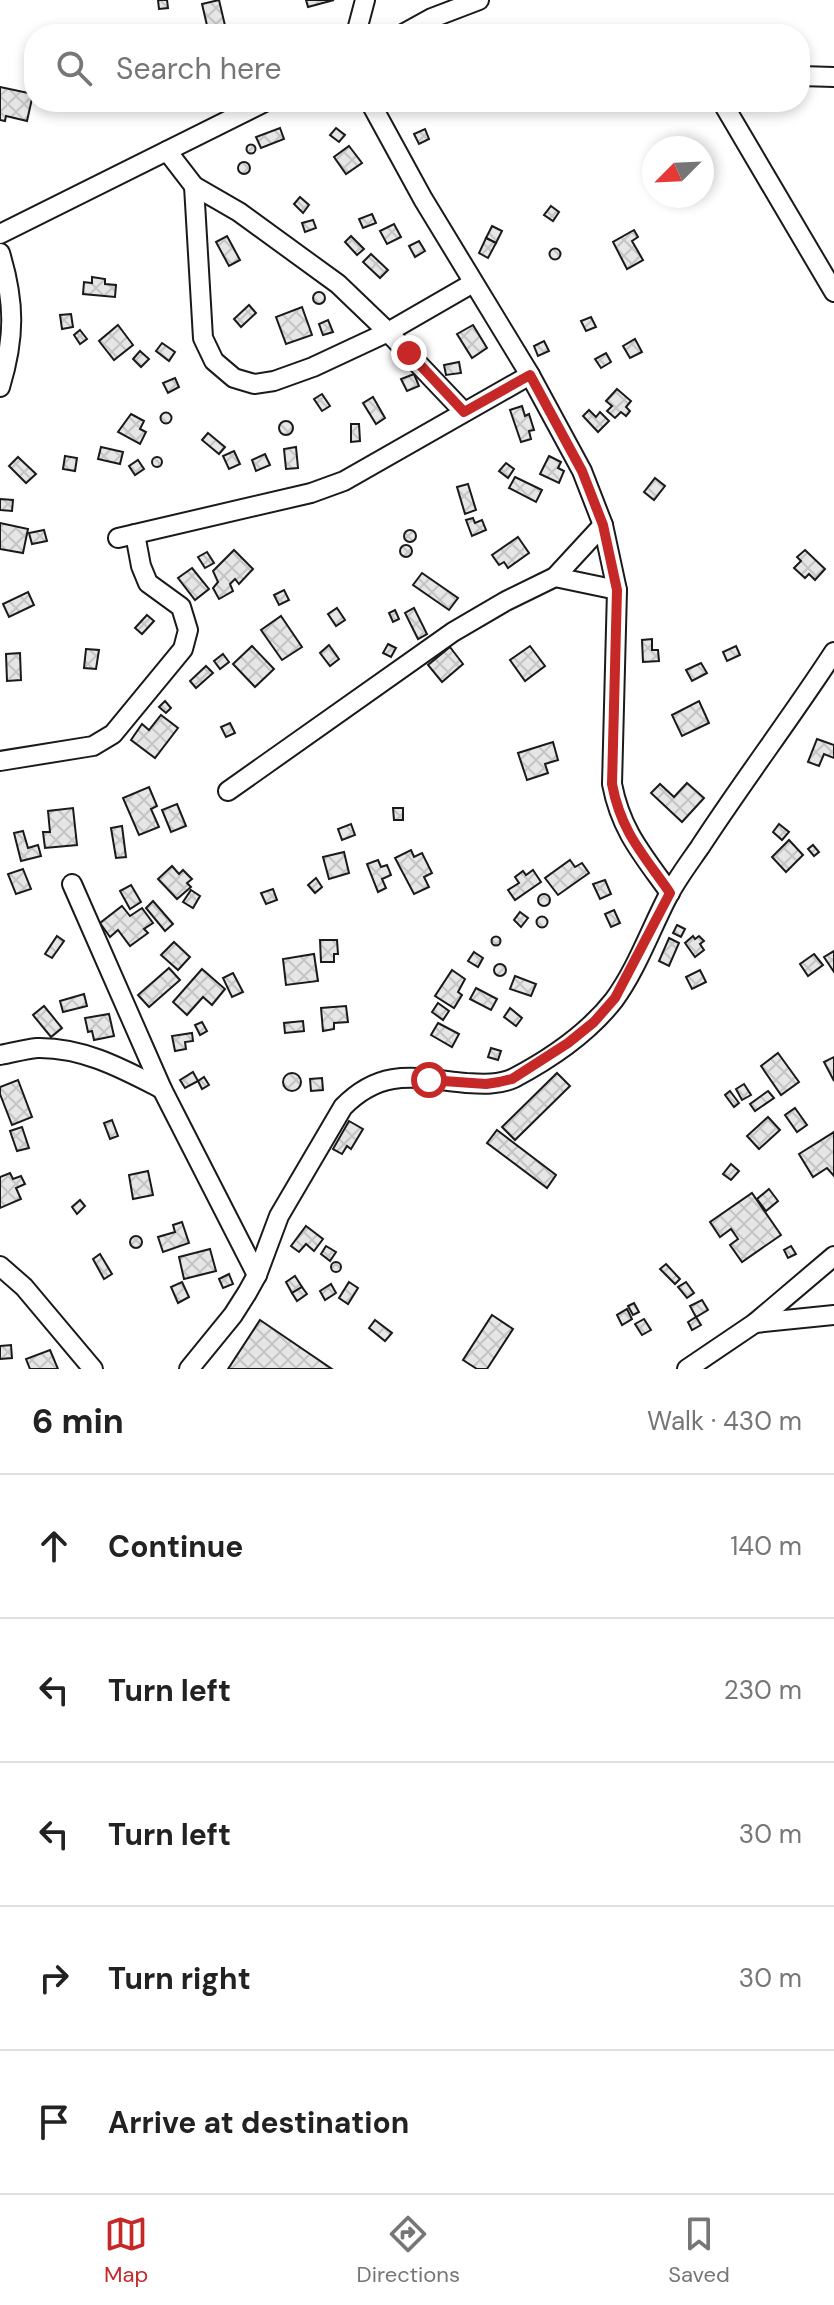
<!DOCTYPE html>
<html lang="en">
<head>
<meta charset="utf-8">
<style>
  body { margin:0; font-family:"DM Sans",sans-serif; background:#f6f6f6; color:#222 }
  .compass { position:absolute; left:642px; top:136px; width:72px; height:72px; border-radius:50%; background:#fff; box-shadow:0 4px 12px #0003; rotate:246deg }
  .stop { position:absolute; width:24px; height:24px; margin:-18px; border:6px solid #c62828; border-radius:50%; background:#fff }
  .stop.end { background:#c62828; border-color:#fff; box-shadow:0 2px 8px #0008 }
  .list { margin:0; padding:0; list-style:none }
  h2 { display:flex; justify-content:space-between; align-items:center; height:104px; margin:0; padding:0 32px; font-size:34px }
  h2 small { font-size:26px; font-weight:400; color:#767676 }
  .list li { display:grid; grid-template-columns:52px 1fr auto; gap:24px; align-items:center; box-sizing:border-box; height:144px; padding:0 32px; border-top:2px solid #e0e0e0 }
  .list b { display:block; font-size:30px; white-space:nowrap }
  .list em { font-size:26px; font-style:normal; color:#767676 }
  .icon { flex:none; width:44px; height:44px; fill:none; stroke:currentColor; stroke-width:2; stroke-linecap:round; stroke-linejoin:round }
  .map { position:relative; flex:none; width:834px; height:1369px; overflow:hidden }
  .search { position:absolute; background:#fff; box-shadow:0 4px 12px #0003; left:24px; right:24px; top:24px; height:88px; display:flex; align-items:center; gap:20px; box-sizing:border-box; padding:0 28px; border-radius:32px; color:#767676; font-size:30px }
  .sheet { height:824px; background:#fff }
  nav { display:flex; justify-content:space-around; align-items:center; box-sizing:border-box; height:112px; border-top:2px solid #e0e0e0; background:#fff; font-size:22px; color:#767676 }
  nav a { display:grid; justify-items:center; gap:4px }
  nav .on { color:#c62828 }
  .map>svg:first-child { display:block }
</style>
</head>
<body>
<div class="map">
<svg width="834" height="1369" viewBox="0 0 834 1369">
  <defs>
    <pattern id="building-cross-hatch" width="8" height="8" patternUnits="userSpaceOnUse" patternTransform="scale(2)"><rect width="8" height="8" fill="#e6e6e6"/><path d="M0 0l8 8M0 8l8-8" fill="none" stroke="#c5c5c5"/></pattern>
  </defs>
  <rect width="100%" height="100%" fill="#fff"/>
  <!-- building -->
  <g fill="url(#building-cross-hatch)" stroke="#1a1a1a" stroke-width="2">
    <path d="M 158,0 L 167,0 L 168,8 L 159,9 Z"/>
    <path d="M 219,0 L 227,34 L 209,34 L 202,4 Z"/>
    <path d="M 306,0 L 334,0 L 308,7 Z"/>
    <path d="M 0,87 L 33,94 L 27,121 L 6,116 L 5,121 L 0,120 Z"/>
    <path d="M 280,128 L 284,139 L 261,148 L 256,137 Z"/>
    <path d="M 336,128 L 345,135 L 339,142 L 330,135 Z"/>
    <path d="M 425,129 L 429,139 L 419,144 L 414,134 Z"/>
    <circle cx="251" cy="149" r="4.5"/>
    <path d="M 349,146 L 362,163 L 346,174 L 334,157 Z"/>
    <circle cx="244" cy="168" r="6"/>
    <path d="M 300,197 L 309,205 L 303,213 L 294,204 Z"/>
    <path d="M 551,206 L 559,212 L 553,221 L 544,215 Z"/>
    <path d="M 372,214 L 376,223 L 363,228 L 359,219 Z"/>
    <path d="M 313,220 L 316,228 L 305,232 L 302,223 Z"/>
    <path d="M 394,224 L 401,237 L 387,244 L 380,231 Z"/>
    <path d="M 492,226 L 502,231 L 496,243 L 486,238 Z"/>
    <path d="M 634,230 L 638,237 L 632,241 L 643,260 L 627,269 L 613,242 Z"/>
    <path d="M 227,236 L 240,260 L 229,266 L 216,242 Z"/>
    <path d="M 351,236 L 364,249 L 357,255 L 345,242 Z"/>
    <path d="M 486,238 L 496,243 L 488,258 L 479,253 Z"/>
    <path d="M 419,241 L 425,251 L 415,257 L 409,246 Z"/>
    <circle cx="555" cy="254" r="5.5"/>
    <path d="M 371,254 L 388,270 L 380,278 L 363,262 Z"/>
    <path d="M 92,277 L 105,279 L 105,284 L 116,285 L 115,297 L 83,294 L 84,282 L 92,283 Z"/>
    <circle cx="319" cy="298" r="6"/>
    <path d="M 249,305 L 256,313 L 241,327 L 234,319 Z"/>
    <path d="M 302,307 L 312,335 L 286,344 L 276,317 Z"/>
    <path d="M 71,314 L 73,327 L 62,329 L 60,315 Z"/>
    <path d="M 591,317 L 596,327 L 586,331 L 581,321 Z"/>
    <path d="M 328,320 L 333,332 L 323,335 L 319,324 Z"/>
    <path d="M 118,325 L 133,345 L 114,360 L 99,341 Z"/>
    <path d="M 473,325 L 487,348 L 472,358 L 457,334 Z"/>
    <path d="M 80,330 L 87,339 L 80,344 L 74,335 Z"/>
    <path d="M 635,339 L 642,352 L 630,358 L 623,346 Z"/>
    <path d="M 544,341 L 549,351 L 538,356 L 534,346 Z"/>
    <path d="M 162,343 L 175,352 L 169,361 L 156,351 Z"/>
    <path d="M 140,351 L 149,359 L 141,367 L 133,359 Z"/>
    <path d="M 606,353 L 611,362 L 601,368 L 595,359 Z"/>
    <path d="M 459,362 L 461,373 L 446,375 L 444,365 Z"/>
    <path d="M 414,374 L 419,386 L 407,391 L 401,379 Z"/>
    <path d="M 175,378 L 179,387 L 168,393 L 163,383 Z"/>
    <path d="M 617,389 L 631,401 L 626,407 L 630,411 L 626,416 L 621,412 L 615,418 L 607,411 L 612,406 L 606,401 Z"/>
    <path d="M 322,394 L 330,406 L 322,411 L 314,399 Z"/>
    <path d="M 373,397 L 385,418 L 376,424 L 363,403 Z"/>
    <path d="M 522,406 L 525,416 L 529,414 L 534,430 L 529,431 L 531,439 L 521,442 L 510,410 Z"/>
    <path d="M 589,410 L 596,417 L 600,412 L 609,421 L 598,432 L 583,416 Z"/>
    <circle cx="166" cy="418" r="5.5"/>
    <path d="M 131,414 L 144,421 L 140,429 L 146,432 L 140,444 L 118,432 Z"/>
    <circle cx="286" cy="428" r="7"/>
    <path d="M 351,424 L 359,424 L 360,441 L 351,442 Z"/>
    <path d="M 208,433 L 225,447 L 219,454 L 202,440 Z"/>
    <path d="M 101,447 L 123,452 L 120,464 L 98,459 Z"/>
    <path d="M 296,447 L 298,468 L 286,469 L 284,449 Z"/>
    <path d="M 234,451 L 240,464 L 229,469 L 223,456 Z"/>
    <path d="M 265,454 L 270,465 L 256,471 L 252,460 Z"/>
    <path d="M 65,456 L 77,458 L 75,471 L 63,469 Z"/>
    <path d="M 549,456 L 561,462 L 558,468 L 564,471 L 559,483 L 540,474 Z"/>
    <path d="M 18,457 L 36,474 L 26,483 L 9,466 Z"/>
    <circle cx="157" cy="462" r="5"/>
    <path d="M 138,460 L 144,469 L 135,475 L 129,466 Z"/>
    <path d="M 506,463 L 514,469 L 508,478 L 499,471 Z"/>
    <path d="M 515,477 L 542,490 L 536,502 L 509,488 Z"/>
    <path d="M 655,478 L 665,486 L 654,500 L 644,492 Z"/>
    <path d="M 468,484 L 476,510 L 465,514 L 457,487 Z"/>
    <path d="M 0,499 L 13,500 L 12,511 L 0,510 Z"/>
    <path d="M 473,518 L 475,523 L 482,520 L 486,530 L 472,536 L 466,520 Z"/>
    <path d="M 0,523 L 28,529 L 23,553 L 0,549 Z"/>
    <circle cx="410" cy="536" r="6"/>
    <path d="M 44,530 L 47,541 L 32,544 L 29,533 Z"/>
    <path d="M 518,537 L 529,553 L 508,568 L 504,562 L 499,565 L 492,555 Z"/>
    <circle cx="406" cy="551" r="6"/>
    <path d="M 234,550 L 253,569 L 239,584 L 235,579 L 230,584 L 233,591 L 219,599 L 213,588 L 218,582 L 213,571 Z"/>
    <path d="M 805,550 L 825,569 L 815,580 L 809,574 L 805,578 L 794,568 L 801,561 L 797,557 Z"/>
    <path d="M 207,552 L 214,563 L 205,568 L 198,557 Z"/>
    <path d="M 192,568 L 209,589 L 195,600 L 178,578 Z"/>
    <path d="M 422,573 L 458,598 L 449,610 L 413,585 Z"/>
    <path d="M 284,590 L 289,600 L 279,605 L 274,595 Z"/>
    <path d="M 28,592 L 34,605 L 9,617 L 3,604 Z"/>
    <path d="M 337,608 L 345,620 L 336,626 L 328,614 Z"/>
    <path d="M 414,608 L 427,634 L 418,639 L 405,613 Z"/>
    <path d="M 395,610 L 399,619 L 393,622 L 389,613 Z"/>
    <path d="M 147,615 L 154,621 L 142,634 L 135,628 Z"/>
    <path d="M 281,616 L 302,647 L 282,660 L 261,630 Z"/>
    <path d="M 652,639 L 652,650 L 658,650 L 659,661 L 643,662 L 642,640 Z"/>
    <path d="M 388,644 L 396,648 L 391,657 L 383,653 Z"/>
    <path d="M 329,645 L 339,659 L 330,666 L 320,653 Z"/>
    <path d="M 252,646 L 274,669 L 255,687 L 233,664 Z"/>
    <path d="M 530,646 L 545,666 L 525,681 L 510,660 Z"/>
    <path d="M 736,646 L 740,655 L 727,661 L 723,652 Z"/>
    <path d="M 450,647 L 463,664 L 442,682 L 428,665 Z"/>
    <path d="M 86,649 L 99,650 L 96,669 L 84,668 Z"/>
    <path d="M 20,653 L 21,680 L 7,681 L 6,654 Z"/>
    <path d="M 223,654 L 229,662 L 220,669 L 214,661 Z"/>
    <path d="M 701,663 L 707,673 L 692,681 L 686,670 Z"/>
    <path d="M 206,666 L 213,673 L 196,688 L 190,681 Z"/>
    <path d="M 165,701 L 171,708 L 166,713 L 159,707 Z"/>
    <path d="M 699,701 L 709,723 L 682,736 L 672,715 Z"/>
    <path d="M 161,715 L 178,728 L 155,758 L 131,740 L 142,724 L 149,730 Z"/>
    <path d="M 230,723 L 235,733 L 226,737 L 221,727 Z"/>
    <path d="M 817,739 L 834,745 L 834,758 L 824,754 L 819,766 L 808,762 Z"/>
    <path d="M 553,742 L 558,760 L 545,764 L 548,773 L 527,780 L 518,753 Z"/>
    <path d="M 687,783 L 704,798 L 682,822 L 651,793 L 660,784 L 674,797 Z"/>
    <path d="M 149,787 L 157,806 L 151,809 L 159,827 L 139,835 L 123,798 Z"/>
    <path d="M 177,804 L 186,826 L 171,832 L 162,810 Z"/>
    <path d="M 73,808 L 77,845 L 45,848 L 43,832 L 50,832 L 48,811 Z"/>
    <path d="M 393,808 L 403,808 L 403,820 L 394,820 Z"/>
    <path d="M 351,824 L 355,835 L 342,840 L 338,829 Z"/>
    <path d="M 779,824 L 789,832 L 782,840 L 773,832 Z"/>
    <path d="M 122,826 L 126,857 L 116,858 L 111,828 Z"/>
    <path d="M 23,831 L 28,848 L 38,845 L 41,856 L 21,861 L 14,833 Z"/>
    <path d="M 789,840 L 803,855 L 786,872 L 772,857 Z"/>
    <path d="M 813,845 L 819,852 L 814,856 L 808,849 Z"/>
    <path d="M 411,850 L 414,857 L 422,853 L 432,873 L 424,877 L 429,887 L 414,894 L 395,858 Z"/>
    <path d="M 344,852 L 349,873 L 329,879 L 323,857 Z"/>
    <path d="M 378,860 L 381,867 L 387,865 L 391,875 L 382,879 L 386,888 L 378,892 L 367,864 Z"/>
    <path d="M 570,860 L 575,867 L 582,863 L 589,873 L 558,895 L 545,878 Z"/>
    <path d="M 172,866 L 179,874 L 183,870 L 192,879 L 187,883 L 191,887 L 177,899 L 158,879 Z"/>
    <path d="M 23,869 L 31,889 L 16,894 L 8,874 Z"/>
    <path d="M 533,870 L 541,882 L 515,900 L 508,890 L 519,883 L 515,877 L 523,871 L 526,875 Z"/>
    <path d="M 316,878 L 322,887 L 315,893 L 308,885 Z"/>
    <path d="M 605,880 L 611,894 L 600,899 L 593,884 Z"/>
    <path d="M 131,885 L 141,902 L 130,909 L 120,891 Z"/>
    <path d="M 273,889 L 277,900 L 266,904 L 261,893 Z"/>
    <path d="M 191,890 L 200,896 L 193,908 L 183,902 Z"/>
    <circle cx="544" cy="900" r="6"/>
    <path d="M 153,901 L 173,924 L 165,931 L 146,908 Z"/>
    <path d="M 122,906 L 130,916 L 142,908 L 153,923 L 144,929 L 148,933 L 130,946 L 118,930 L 110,937 L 100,923 Z"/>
    <path d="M 614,910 L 620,923 L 611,927 L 605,914 Z"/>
    <path d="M 520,912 L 528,918 L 521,927 L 514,920 Z"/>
    <circle cx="542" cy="922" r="5.5"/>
    <path d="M 677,925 L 685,929 L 681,937 L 673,933 Z"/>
    <path d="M 57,936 L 64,941 L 52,958 L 45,954 Z"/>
    <path d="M 693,936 L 695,939 L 699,936 L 704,941 L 700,944 L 704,950 L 695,957 L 685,943 Z"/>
    <circle cx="496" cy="941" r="4.5"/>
    <path d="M 669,938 L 679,943 L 669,966 L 659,961 Z"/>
    <path d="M 320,940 L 337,940 L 338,954 L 334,954 L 334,962 L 321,962 Z"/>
    <path d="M 174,942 L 190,957 L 178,970 L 161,955 Z"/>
    <path d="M 834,951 L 834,972 L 824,957 Z"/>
    <path d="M 474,952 L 483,958 L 478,967 L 468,961 Z"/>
    <path d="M 314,954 L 318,981 L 286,985 L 283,959 Z"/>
    <path d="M 814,954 L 823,965 L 808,976 L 800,964 Z"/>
    <circle cx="500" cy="970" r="6"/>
    <path d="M 169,968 L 180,980 L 149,1007 L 138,995 Z"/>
    <path d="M 202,969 L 225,989 L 212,1005 L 203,997 L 187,1015 L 173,1002 Z"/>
    <path d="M 452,970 L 465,979 L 458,992 L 462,995 L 454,1008 L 435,996 Z"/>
    <path d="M 700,970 L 706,982 L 692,989 L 686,977 Z"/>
    <path d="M 233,973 L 243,992 L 232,997 L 223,978 Z"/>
    <path d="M 515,976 L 536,984 L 531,996 L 510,989 Z"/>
    <path d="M 476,988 L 497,999 L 491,1010 L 470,999 Z"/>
    <path d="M 84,994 L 87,1006 L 63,1012 L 60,1001 Z"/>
    <path d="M 438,1003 L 449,1011 L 443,1020 L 432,1012 Z"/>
    <path d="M 44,1006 L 62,1028 L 51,1037 L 33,1015 Z"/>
    <path d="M 346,1006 L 348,1022 L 334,1023 L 334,1029 L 323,1031 L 321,1008 Z"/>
    <path d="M 510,1008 L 522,1018 L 516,1026 L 504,1017 Z"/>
    <path d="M 109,1014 L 114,1036 L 94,1040 L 92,1031 L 88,1032 L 85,1018 Z"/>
    <path d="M 303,1021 L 304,1031 L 285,1033 L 284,1023 Z"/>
    <path d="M 202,1022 L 207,1031 L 200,1035 L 195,1025 Z"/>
    <path d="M 438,1023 L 459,1034 L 452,1047 L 431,1035 Z"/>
    <path d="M 192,1033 L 193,1041 L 185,1042 L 186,1049 L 175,1051 L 172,1036 Z"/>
    <path d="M 491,1048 L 501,1051 L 498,1060 L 488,1057 Z"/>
    <path d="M 778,1053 L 799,1082 L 781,1095 L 761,1066 Z"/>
    <path d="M 834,1057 L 834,1081 L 824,1062 Z"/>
    <path d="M 193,1072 L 198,1081 L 185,1088 L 180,1080 Z"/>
    <path d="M 557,1073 L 570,1086 L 515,1140 L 502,1127 Z"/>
    <circle cx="292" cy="1082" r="9"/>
    <path d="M 204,1077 L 209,1085 L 202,1089 L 198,1081 Z"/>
    <path d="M 322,1078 L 323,1090 L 311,1091 L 310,1079 Z"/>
    <path d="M 18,1080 L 32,1117 L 12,1125 L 0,1094 L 0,1087 Z"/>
    <path d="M 744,1084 L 751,1095 L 742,1100 L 736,1089 Z"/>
    <path d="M 730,1091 L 739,1103 L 734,1107 L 725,1095 Z"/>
    <path d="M 768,1091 L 774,1098 L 755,1111 L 750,1104 Z"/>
    <path d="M 795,1108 L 807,1125 L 797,1132 L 785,1115 Z"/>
    <path d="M 768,1117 L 780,1130 L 759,1149 L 747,1136 Z"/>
    <path d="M 112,1120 L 118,1136 L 110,1139 L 104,1123 Z"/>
    <path d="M 349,1121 L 363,1129 L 351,1149 L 347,1146 L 342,1154 L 333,1149 Z"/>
    <path d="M 22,1127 L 29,1148 L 17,1151 L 10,1131 Z"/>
    <path d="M 497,1130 L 556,1175 L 547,1188 L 487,1143 Z"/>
    <path d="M 834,1132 L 834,1176 L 827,1168 L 813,1177 L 799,1154 Z"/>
    <path d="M 731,1164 L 739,1171 L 731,1180 L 723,1174 Z"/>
    <path d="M 148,1171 L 153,1195 L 133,1199 L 129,1175 Z"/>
    <path d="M 10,1173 L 13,1179 L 21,1176 L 25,1184 L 16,1188 L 21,1199 L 0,1208 L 0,1177 Z"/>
    <path d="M 769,1189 L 778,1201 L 766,1211 L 757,1199 Z"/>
    <path d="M 752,1193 L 781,1235 L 742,1262 L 730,1245 L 738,1239 L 731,1229 L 720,1237 L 710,1222 Z"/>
    <path d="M 80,1200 L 85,1206 L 77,1214 L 72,1207 Z"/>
    <path d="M 182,1222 L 189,1243 L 163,1252 L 158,1237 L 175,1232 L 173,1225 Z"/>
    <path d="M 306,1226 L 323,1239 L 314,1251 L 306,1244 L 299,1252 L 291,1246 Z"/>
    <circle cx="136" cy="1242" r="6"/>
    <path d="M 326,1246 L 336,1252 L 330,1261 L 321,1254 Z"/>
    <path d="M 791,1246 L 796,1254 L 788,1258 L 784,1250 Z"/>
    <path d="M 210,1249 L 216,1271 L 184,1279 L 179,1257 Z"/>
    <path d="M 100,1254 L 112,1274 L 104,1279 L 93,1259 Z"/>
    <circle cx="336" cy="1267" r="5"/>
    <path d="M 666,1264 L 680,1279 L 675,1284 L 660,1269 Z"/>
    <path d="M 229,1274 L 233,1284 L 223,1288 L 219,1279 Z"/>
    <path d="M 295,1276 L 302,1287 L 292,1293 L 286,1282 Z"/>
    <path d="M 182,1282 L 189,1297 L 178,1303 L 171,1287 Z"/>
    <path d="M 349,1282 L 358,1288 L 348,1304 L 339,1298 Z"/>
    <path d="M 686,1282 L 694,1293 L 687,1298 L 678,1287 Z"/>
    <path d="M 331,1284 L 336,1293 L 325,1300 L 320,1291 Z"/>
    <path d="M 302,1287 L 307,1294 L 297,1301 L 292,1293 Z"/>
    <path d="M 702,1300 L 708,1310 L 696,1317 L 690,1306 Z"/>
    <path d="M 634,1303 L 639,1312 L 633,1315 L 628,1306 Z"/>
    <path d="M 627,1309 L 632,1319 L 622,1325 L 617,1315 Z"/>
    <path d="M 492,1315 L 513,1329 L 487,1369 L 477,1369 L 463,1360 Z"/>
    <path d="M 696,1317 L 701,1325 L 692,1330 L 688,1322 Z"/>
    <path d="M 644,1319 L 651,1330 L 642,1335 L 635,1324 Z"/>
    <path d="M 260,1320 L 332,1369 L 228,1369 Z"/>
    <path d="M 375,1320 L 392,1333 L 385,1341 L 369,1328 Z"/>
    <path d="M 11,1345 L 12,1358 L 0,1359 L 0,1346 Z"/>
    <path d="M 50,1350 L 58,1369 L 30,1369 L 26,1359 Z"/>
  </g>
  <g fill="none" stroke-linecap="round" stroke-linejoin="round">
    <defs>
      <g id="minor">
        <path d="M 356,34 L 365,0"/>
        <path d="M 403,34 L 432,18 L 479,0"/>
        <path d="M 800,76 L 834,77"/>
        <path d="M 370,102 L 423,199 L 530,375 L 582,471 L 603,525 L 617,590 L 612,784 C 621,831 643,855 670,893"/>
        <path d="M 722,102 L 834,292"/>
        <path d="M 167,151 L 194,186 L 239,212 L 338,284 L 388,332 L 464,412"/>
        <path d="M 194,186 L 203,338 L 214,361 L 234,378 L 254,384 L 274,381 L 313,367 L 388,332 L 473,283"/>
        <path d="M 0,234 L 265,102"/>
        <path d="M 0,253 C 15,302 15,338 0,387"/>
        <path d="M 118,538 L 311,493 L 344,481 L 530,375"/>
        <path d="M 555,577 L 617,590"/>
        <path d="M 0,761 L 93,746 L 113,734 L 183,649 L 188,630 L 181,607 L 148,583 L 141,566 L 135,534"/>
        <path d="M 228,791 L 453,632 L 506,601 L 555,577 L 603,525"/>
        <path d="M 72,884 L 162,1089 L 257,1275"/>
        <path d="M 0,1055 C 12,1053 25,1049 37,1048 C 83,1047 123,1069 162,1089"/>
        <path d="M 0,1266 L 24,1287 L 93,1369"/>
        <path d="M 755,1323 L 834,1315"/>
        <path d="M 189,1369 L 233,1315 L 247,1293 L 257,1275 L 279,1216 L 343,1107 C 382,1067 416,1078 466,1083 C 483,1084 499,1085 514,1078 C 550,1059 589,1032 614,1000 C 636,970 650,931 667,898 C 676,880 689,863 700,847 C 743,781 791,718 834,652"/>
        <path d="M 687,1369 L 755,1323 L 834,1256"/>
      </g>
    </defs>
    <!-- minor casing -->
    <use href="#minor" stroke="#1a1a1a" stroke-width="22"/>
    <!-- minor -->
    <use href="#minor" stroke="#fff" stroke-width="18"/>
  </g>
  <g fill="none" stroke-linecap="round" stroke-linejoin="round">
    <!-- route -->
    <path stroke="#c62828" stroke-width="10" d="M 409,353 L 464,412 L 530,375 L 582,471 L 603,525 L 617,590 L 612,784 C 621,832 643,854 670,893 L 615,998 L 594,1022 L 568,1043 L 512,1079 L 499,1082 L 486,1084 L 429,1080"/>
  </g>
</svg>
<svg class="compass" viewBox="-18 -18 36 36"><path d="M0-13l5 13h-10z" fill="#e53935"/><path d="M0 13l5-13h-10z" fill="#767676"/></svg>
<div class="stop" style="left:429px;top:1080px"></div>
<div class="stop end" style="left:409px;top:353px"></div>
<div class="search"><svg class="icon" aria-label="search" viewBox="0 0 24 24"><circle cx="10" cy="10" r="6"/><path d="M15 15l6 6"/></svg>Search here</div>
</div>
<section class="sheet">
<h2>6 min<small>Walk · 430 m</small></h2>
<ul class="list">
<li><svg class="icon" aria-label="ahead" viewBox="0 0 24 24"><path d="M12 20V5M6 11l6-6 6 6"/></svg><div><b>Continue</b></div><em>140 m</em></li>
<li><svg class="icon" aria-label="left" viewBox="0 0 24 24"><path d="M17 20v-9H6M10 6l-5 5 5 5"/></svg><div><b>Turn left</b></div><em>230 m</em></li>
<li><svg class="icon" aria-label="left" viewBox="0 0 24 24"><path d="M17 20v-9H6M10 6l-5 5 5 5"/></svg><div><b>Turn left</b></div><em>30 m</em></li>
<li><svg class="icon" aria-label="right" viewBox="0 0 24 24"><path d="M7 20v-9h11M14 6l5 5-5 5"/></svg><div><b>Turn right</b></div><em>30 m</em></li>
<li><svg class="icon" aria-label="arrive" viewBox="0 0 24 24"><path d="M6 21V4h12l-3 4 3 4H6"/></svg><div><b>Arrive at destination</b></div></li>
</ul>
</section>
<nav>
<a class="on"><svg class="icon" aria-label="map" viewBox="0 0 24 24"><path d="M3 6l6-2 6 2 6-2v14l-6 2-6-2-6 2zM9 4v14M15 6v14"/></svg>Map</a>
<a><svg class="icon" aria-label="directions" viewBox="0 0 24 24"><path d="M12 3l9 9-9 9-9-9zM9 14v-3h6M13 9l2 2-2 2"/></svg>Directions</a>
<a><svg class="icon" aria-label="saved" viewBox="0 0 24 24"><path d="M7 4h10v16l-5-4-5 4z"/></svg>Saved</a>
</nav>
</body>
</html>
